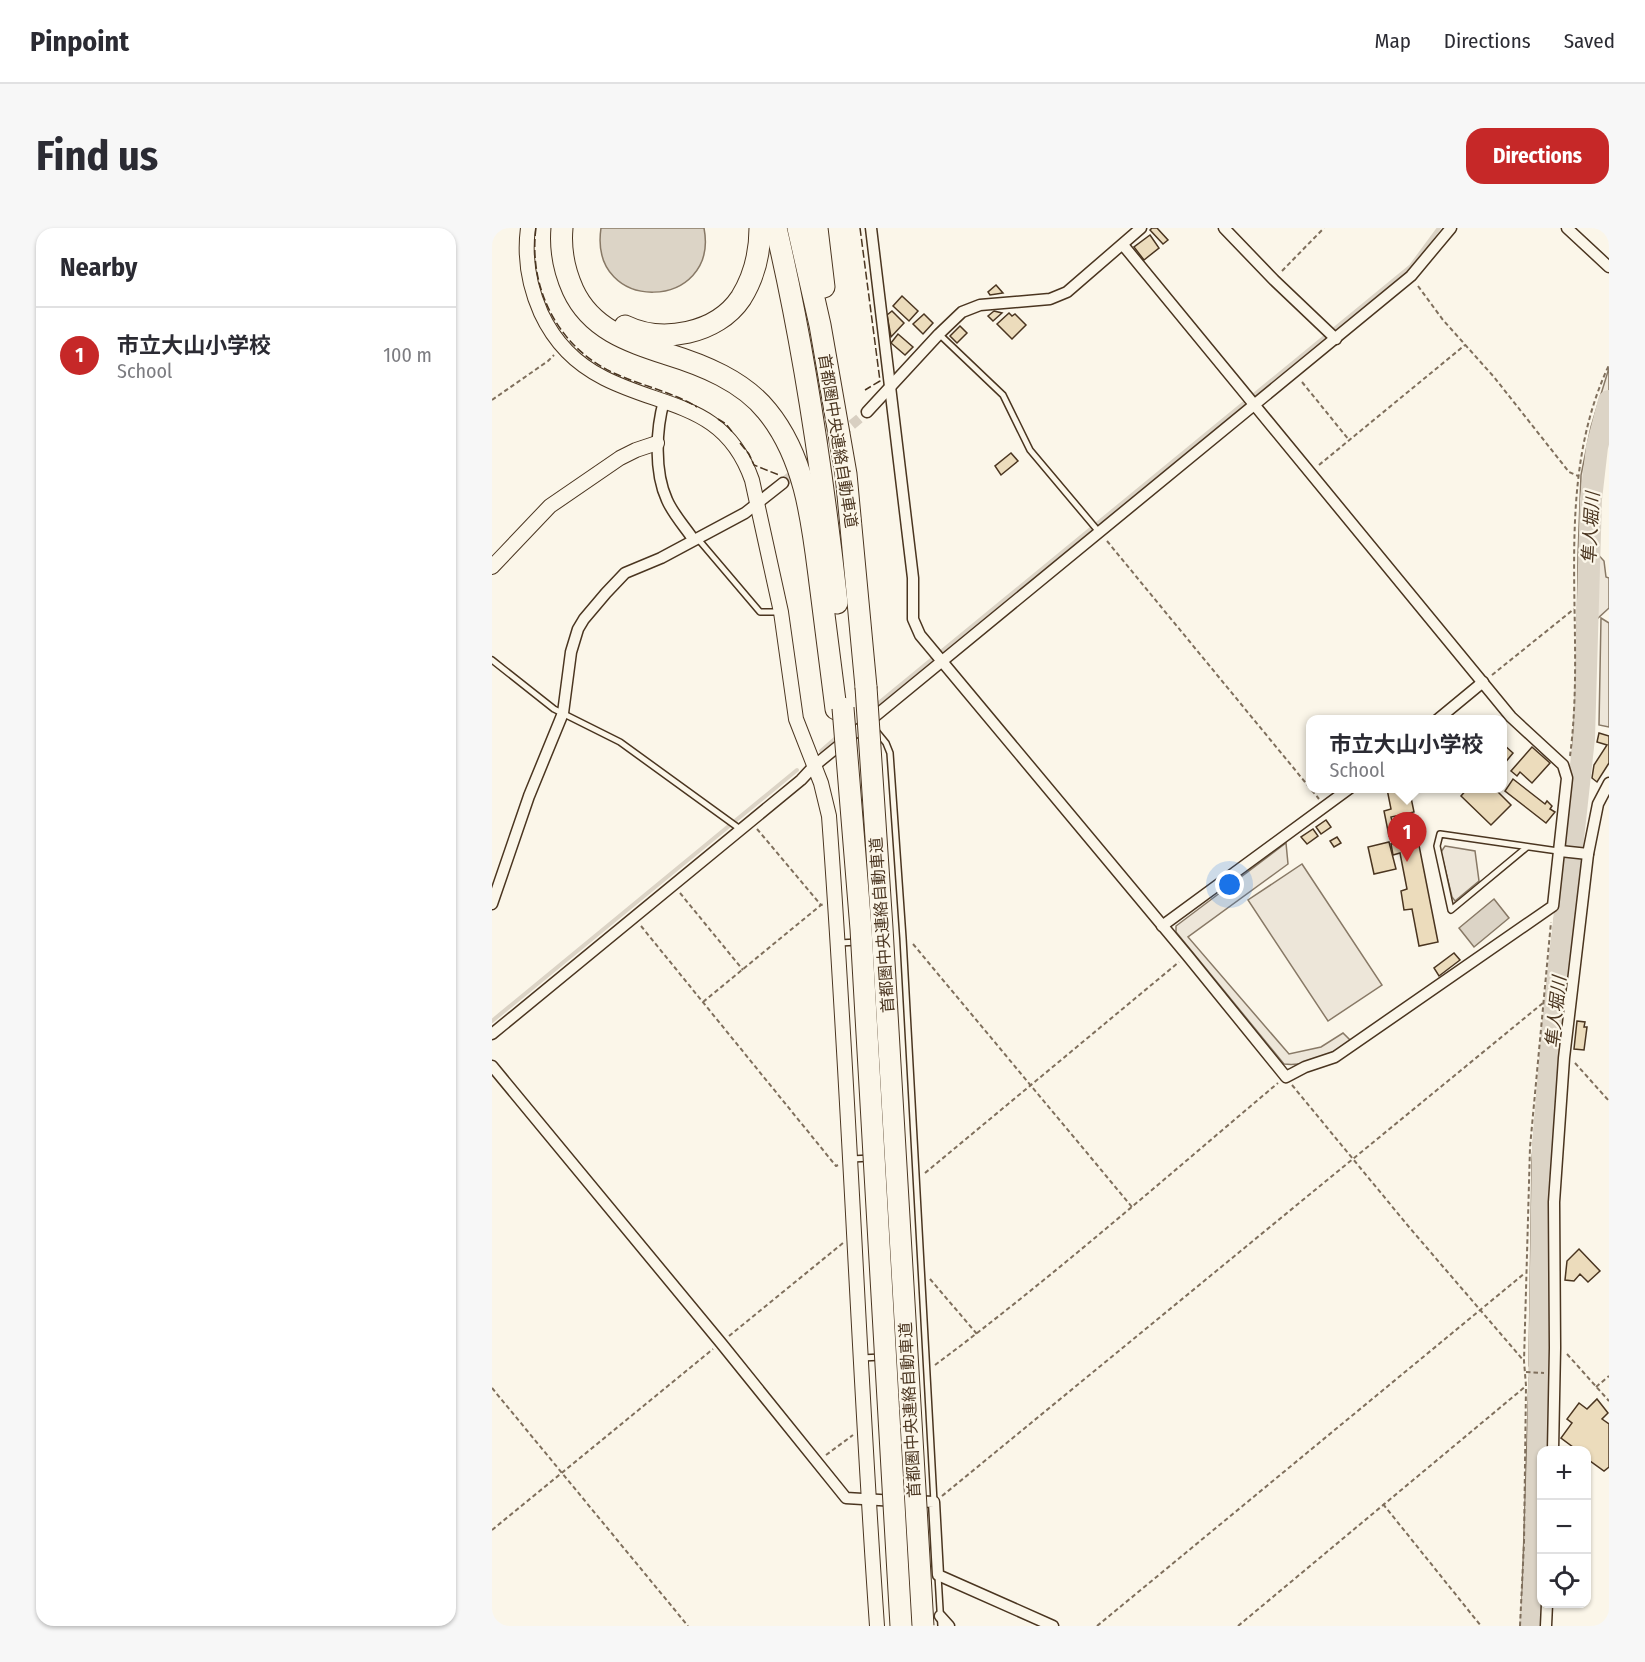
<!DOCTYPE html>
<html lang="en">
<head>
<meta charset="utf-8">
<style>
  body { margin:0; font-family:"Fira Sans Condensed","Noto Sans JP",sans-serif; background:#f7f7f7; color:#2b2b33 }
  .controls { position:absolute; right:18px; bottom:18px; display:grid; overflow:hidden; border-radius:12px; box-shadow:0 2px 4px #0004 }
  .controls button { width:54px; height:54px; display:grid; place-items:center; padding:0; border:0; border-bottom:2px solid #e1e1e2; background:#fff; color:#2b2b33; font:30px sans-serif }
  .you { position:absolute; left:738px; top:657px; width:21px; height:21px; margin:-15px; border:4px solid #fff; border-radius:50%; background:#1a73e8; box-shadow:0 0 0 9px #1a73e833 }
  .badge { display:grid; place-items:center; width:39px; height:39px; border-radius:50%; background:#c62828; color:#fff; font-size:20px; font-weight:700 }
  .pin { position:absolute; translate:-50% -50px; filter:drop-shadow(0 2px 3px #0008) }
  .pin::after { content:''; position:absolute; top:32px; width:21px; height:18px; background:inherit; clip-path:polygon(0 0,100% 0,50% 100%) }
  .popup { position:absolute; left:814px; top:487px; width:201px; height:78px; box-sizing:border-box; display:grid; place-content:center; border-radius:12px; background:#fff; filter:drop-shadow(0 2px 4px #0005); font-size:20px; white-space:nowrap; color:#7c7c81 }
  .popup b { font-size:22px; color:#2b2b33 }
  .popup::after { content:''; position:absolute; left:50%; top:100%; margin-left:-12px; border:12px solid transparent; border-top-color:#fff }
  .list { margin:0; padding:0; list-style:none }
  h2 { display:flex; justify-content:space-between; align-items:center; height:78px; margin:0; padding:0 24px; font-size:26px }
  h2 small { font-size:20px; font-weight:400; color:#7c7c81 }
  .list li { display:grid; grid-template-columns:39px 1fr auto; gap:18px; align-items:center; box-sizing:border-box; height:96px; padding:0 24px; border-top:2px solid #e1e1e2 }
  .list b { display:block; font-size:22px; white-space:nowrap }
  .list p { margin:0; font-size:20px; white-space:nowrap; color:#7c7c81 }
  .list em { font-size:20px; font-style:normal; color:#7c7c81 }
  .icon { flex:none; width:33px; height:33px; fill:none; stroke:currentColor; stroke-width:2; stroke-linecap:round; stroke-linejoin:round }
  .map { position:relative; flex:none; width:1117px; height:1398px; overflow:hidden; border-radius:18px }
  header { display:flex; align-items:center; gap:36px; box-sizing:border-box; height:84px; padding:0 30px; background:#fff; border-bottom:2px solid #e1e1e2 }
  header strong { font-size:28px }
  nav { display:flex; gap:33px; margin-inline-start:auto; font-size:21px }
  .intro { display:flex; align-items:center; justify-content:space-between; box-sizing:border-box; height:144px; padding:0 36px }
  h1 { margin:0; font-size:42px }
  .button { padding:15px 27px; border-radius:18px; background:#c62828; color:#fff; font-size:21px; font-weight:700 }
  main { display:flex; gap:36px; padding:0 36px }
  aside { flex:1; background:#fff; border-radius:18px; box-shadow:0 2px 4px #0004 }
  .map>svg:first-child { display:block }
</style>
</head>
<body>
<header>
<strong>Pinpoint</strong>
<nav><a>Map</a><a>Directions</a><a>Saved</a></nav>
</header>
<div class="intro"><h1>Find us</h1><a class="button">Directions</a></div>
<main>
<aside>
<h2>Nearby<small></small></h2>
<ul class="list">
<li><span class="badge">1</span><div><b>市立大山小学校</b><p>School</p></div><em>100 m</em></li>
</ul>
</aside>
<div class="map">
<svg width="1117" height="1398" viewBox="0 0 1117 1398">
  <rect width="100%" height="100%" fill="#fbf6e9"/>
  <!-- green -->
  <g fill="#ede6d9" stroke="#887966" stroke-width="1.5">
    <path d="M 1117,140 L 1117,163 L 1101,217 L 1096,264 L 1092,325 L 1088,499 L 1079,619 L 1075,619 L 1072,614 L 1080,534 L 1085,439 L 1086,328 L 1089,247 L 1099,199 Z"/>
    <path d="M 1101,321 L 1112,333 L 1114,349 L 1117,350 L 1117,380 L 1105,391 L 1100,387 Z"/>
    <path d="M 1109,390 L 1117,395 L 1117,499 L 1107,497 Z"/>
    <path d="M 794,615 L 796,636 L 696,709 L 797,826 L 829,819 L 851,805 L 859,813 C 839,826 817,839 792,836 L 684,704 L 684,698 Z"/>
    <path d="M 953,618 L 983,623 L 987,653 L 963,673 L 960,669 L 949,624 Z"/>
    <path d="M 1069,633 L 1077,633 L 1061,764 L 1049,914 L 1046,1141 L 1037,1138 L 1040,932 L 1054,766 Z"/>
    <path d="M 1083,634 L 1089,634 L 1067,819 L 1059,943 L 1056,1140 L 1052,1140 C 1051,1073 1050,1006 1053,939 C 1057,837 1071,735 1083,634 Z"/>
    <path d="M 810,636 L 890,757 L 836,793 L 756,672 Z"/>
    <path d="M 1045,1149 L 1038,1379 L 1036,1398 L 1029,1398 L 1037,1150 Z"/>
    <path d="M 1051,1149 L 1056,1150 L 1055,1222 L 1050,1222 L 1051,1376 L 1049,1398 L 1042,1398 Z"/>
  </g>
  <!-- water -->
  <g fill="#dcd4c6" stroke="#887966" stroke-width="1.5">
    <path d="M 109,0 L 212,0 C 228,83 96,88 109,0 Z"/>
    <path d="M 1002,671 L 1017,690 L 982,719 L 967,700 Z"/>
  </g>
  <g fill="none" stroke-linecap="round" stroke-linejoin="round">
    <!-- stream -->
    <g stroke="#dcd4c6" stroke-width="4">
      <path d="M 383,478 L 919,38 L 947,0"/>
      <path d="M 329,523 L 345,509"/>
      <path d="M 0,793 L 305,542"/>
    </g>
    <!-- river -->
    <path stroke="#dcd4c6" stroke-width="22" d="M 1038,1398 L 1042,1358 L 1046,1223 L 1051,918 L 1061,794 L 1092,510 L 1099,271 L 1105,219 L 1117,173"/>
  </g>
  <!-- building -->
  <g fill="#ecdcbc" stroke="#4a3520" stroke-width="1.5">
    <path d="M 660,0 L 665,0 L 676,12 L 671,16 L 658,2 Z"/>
    <path d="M 658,7 L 667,20 L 652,32 L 642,19 Z"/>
    <path d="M 504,57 L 511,65 L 498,67 L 496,64 Z"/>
    <path d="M 410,68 L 426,83 L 417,93 L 401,78 Z"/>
    <path d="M 400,83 L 412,95 L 399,109 L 395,87 Z"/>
    <path d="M 502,83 L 510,85 L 501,93 L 496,88 Z"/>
    <path d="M 517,85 L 520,88 L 523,86 L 534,97 L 520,111 L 505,96 Z"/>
    <path d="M 432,86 L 441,95 L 431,106 L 421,96 Z"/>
    <path d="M 468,98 L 475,105 L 465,115 L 458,108 Z"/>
    <path d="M 406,106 L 421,119 L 413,127 L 399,115 Z"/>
    <path d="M 519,225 L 526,233 L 509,247 L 503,238 Z"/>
    <path d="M 1107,505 L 1117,508 L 1117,535 L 1105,554 L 1100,550 L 1102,537 L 1115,517 L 1105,514 Z"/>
    <path d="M 1011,516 L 1021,525 L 1012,536 L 1011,535 Z"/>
    <path d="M 1040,519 L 1058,535 L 1040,555 L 1028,544 L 1025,548 L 1019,543 Z"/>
    <path d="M 1021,551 L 1053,576 L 1055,573 L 1060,578 L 1058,581 L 1063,584 L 1054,595 L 1013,563 Z"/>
    <path d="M 917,560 L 922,584 L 899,589 L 902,601 L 923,597 L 946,714 L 927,718 L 920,681 L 912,682 L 909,663 L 915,661 L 908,625 L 901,627 L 899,616 L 906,615 L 905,606 L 897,608 L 892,583 L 899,581 L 895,561 Z"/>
    <path d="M 976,560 L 1002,560 L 1019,577 L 999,597 L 969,568 Z"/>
    <path d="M 834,592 L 839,599 L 829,606 L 824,599 Z"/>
    <path d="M 821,601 L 826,608 L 815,616 L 809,609 Z"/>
    <path d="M 845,609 L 849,615 L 842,619 L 838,613 Z"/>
    <path d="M 897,614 L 904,641 L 882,646 L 876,619 Z"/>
    <path d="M 962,725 L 968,732 L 947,748 L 942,740 Z"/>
    <path d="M 1085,793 L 1093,794 L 1092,799 L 1095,799 L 1092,822 L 1082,821 Z"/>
    <path d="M 1087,1021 L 1108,1043 L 1096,1054 L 1088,1046 L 1082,1053 L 1073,1052 L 1075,1033 Z"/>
    <path d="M 1105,1171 L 1116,1185 L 1110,1191 L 1117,1196 L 1117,1239 L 1112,1243 L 1094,1230 L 1094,1222 L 1085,1222 L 1069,1210 L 1080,1195 L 1075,1191 L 1087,1175 L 1095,1181 Z"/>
  </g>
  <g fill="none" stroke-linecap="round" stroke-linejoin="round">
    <!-- minor-tunnel -->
    <path stroke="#d8cfc1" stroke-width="10" stroke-dasharray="10 5" stroke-linecap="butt" d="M 291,255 L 375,184"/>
    <defs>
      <g id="service">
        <path d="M 447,106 L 511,167 L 538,222 L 607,304"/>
        <path d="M 206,311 L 268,384 L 289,384"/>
        <path d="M 0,432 L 62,481 L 128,514 L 248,601"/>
        <path d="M 385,504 L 394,515 L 398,525 L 411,710 L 442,1274"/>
        <path d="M 1035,619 L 959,682 L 945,618 L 948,606 L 1066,623"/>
        <path d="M 347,715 L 366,714"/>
        <path d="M 359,931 L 379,930"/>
        <path d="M 369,1130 L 390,1129"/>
        <path d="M 446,1348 L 449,1398"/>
      </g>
      <g id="minor">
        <path d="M 379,0 L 421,350 L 421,391 L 428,407 L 695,727 L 794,849 L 813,839 L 843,829 L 1061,678 L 1075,550 L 1071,537 L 1019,489 L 631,17"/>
        <path d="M 732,0 L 782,52 L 844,111"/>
        <path d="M 1075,0 L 1117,39"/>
        <path d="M 172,173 C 164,201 162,244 175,272 C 181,286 193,299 201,311"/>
        <path d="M 375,184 L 447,106 L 470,84 L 488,77 L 558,71 L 575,64 L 649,0"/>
        <path d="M 945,492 L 991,454"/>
        <path d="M 1068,623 L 1096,626"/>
        <path d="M 0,676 L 37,568 L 71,485 L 79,424 L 86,401 L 92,391 L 114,365 L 133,345 L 169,330 L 253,285 L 291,255"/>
        <path d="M 670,698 L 858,560"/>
        <path d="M 0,806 L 309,552 L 322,538 L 376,494 L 919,48 L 959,0"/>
        <path d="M 0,838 L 229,1115 L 354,1270 L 404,1273"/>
        <path d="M 1061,1222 L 1063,1120 L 1062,974 L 1072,830 L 1096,626 L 1106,576 L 1117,555"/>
        <path d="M 420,1273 L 442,1274 L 446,1347 L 561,1398"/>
        <path d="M 448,1388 L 457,1398"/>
        <path d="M 1054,1398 L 1055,1376"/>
      </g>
      <g id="tertiary">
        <path d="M 36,0 C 32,30 37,58 49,85 C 62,113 84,136 112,150 C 173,181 233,175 260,252 L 289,384 L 304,491 L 329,555 L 337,588 C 357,857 366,1128 385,1398"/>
        <path d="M 0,339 L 58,278 L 128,230 L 144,222 L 165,215"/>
      </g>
      <g id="motorway">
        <path d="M 70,0 C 68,22 72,42 81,62 C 99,101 136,113 175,126 C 211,137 251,153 275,183 C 316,233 321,302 329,363 C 334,402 339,442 344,481"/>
        <path d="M 284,0 C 313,123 331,249 345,375"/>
        <path d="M 306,0 L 328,97 L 354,246 L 374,459"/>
        <path d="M 325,0 L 332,59"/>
        <path d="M 133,98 C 170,116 225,106 249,70 C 262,49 268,24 268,0"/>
      </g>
    </defs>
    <!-- service casing -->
    <use href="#service" stroke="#4a3520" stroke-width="8"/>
    <!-- minor casing -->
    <use href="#minor" stroke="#4a3520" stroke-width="13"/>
    <!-- tertiary casing -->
    <use href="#tertiary" stroke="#4a3520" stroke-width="16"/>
    <!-- motorway casing -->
    <use href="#motorway" stroke="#4a3520" stroke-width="23"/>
    <!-- path -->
    <g stroke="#7f6f5c" stroke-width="2" stroke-dasharray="4.5 3" stroke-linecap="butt">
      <path d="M 790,43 L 832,0"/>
      <path d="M 926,58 L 951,92 L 1002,149 L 1077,244 L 1086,248"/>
      <path d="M 810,154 L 857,212"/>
      <path d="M 0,172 L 56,133 L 62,127"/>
      <path d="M 827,237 L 973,117"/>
      <path d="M 615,313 L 827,571"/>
      <path d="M 1000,447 L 1082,381"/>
      <path d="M 1078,528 C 1095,398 1059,260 1117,137"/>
      <path d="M 265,601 L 329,677"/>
      <path d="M 188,665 L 251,742"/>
      <path d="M 149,698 L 344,938 L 346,937"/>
      <path d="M 421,716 L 640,979"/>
      <path d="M 211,774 L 329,677 L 332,676"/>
      <path d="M 1083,835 L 1117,873"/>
      <path d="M 800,857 L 917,999 L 1032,1133"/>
      <path d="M 433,945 L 687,734"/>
      <path d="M 438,1051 L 485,1106"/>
      <path d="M 237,1108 L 351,1015"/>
      <path d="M 1075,1126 L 1117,1173"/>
      <path d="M 443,1137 C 561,1049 673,950 786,855"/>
      <path d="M 1034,1144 L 1052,1145"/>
      <path d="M 1104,1159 L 1117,1148"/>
      <path d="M 0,1160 L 196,1398"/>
      <path d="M 334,1227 L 361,1207"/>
      <path d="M 450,1268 L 1051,775"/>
      <path d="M 891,1276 L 989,1398"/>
      <path d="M 0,1302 L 221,1121"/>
      <path d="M 605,1398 L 1033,1045"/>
      <path d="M 746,1398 L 1034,1158"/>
      <path d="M 1028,1398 L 1032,1315 L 1034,1158 L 1032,1133 L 1038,919 L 1059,694"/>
    </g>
    <!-- service -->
    <use href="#service" stroke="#fbf6e9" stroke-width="5"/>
    <!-- minor -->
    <use href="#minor" stroke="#fbf6e9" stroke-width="10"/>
    <!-- tertiary -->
    <use href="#tertiary" stroke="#fbf6e9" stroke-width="14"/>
    <!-- motorway -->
    <use href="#motorway" stroke="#fbf6e9" stroke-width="21"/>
    <defs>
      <g id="motorway-bridge">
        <path d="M 374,459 L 390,700 L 431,1398"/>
        <path d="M 351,480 L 369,701 L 409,1398"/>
      </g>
    </defs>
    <!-- motorway-bridge casing -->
    <use href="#motorway-bridge" stroke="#4a3520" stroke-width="23" stroke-linecap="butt"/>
    <!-- motorway-bridge -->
    <use href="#motorway-bridge" stroke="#fbf6e9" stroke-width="21"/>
    <!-- fence -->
    <g stroke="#4a3520" stroke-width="1.5" stroke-dasharray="8 3" stroke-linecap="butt">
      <path d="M 44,0 C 36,61 67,121 124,146 C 151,158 180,164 205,179"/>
      <path d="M 368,0 L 388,153 L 373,162"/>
      <path d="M 226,191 L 234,196 L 241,205"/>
      <path d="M 248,215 L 257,226 L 262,237 L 287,247"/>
    </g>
  </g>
  <g text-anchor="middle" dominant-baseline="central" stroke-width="4.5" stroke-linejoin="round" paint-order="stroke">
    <!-- street labels -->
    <g font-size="16" fill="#4a3520" stroke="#fbf6e9">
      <text transform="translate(346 213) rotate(81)">首都圏中央連絡自動車道</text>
      <text transform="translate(390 697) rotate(-94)">首都圏中央連絡自動車道</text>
      <text transform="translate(418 1182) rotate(-93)">首都圏中央連絡自動車道</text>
    </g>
    <!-- water labels -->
    <g font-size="18" font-style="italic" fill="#4a3520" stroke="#fbf6e9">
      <text transform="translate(1099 300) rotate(-87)">隼人堀川</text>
      <text transform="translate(1064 784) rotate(-84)">隼人堀川</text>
    </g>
  </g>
</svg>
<div class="controls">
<button>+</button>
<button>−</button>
<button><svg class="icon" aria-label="locate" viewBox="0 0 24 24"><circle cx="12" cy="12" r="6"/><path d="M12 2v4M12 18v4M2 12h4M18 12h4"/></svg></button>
</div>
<div class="you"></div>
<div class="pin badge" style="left:915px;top:634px">1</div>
<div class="popup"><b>市立大山小学校</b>School</div>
</div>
</main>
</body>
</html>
